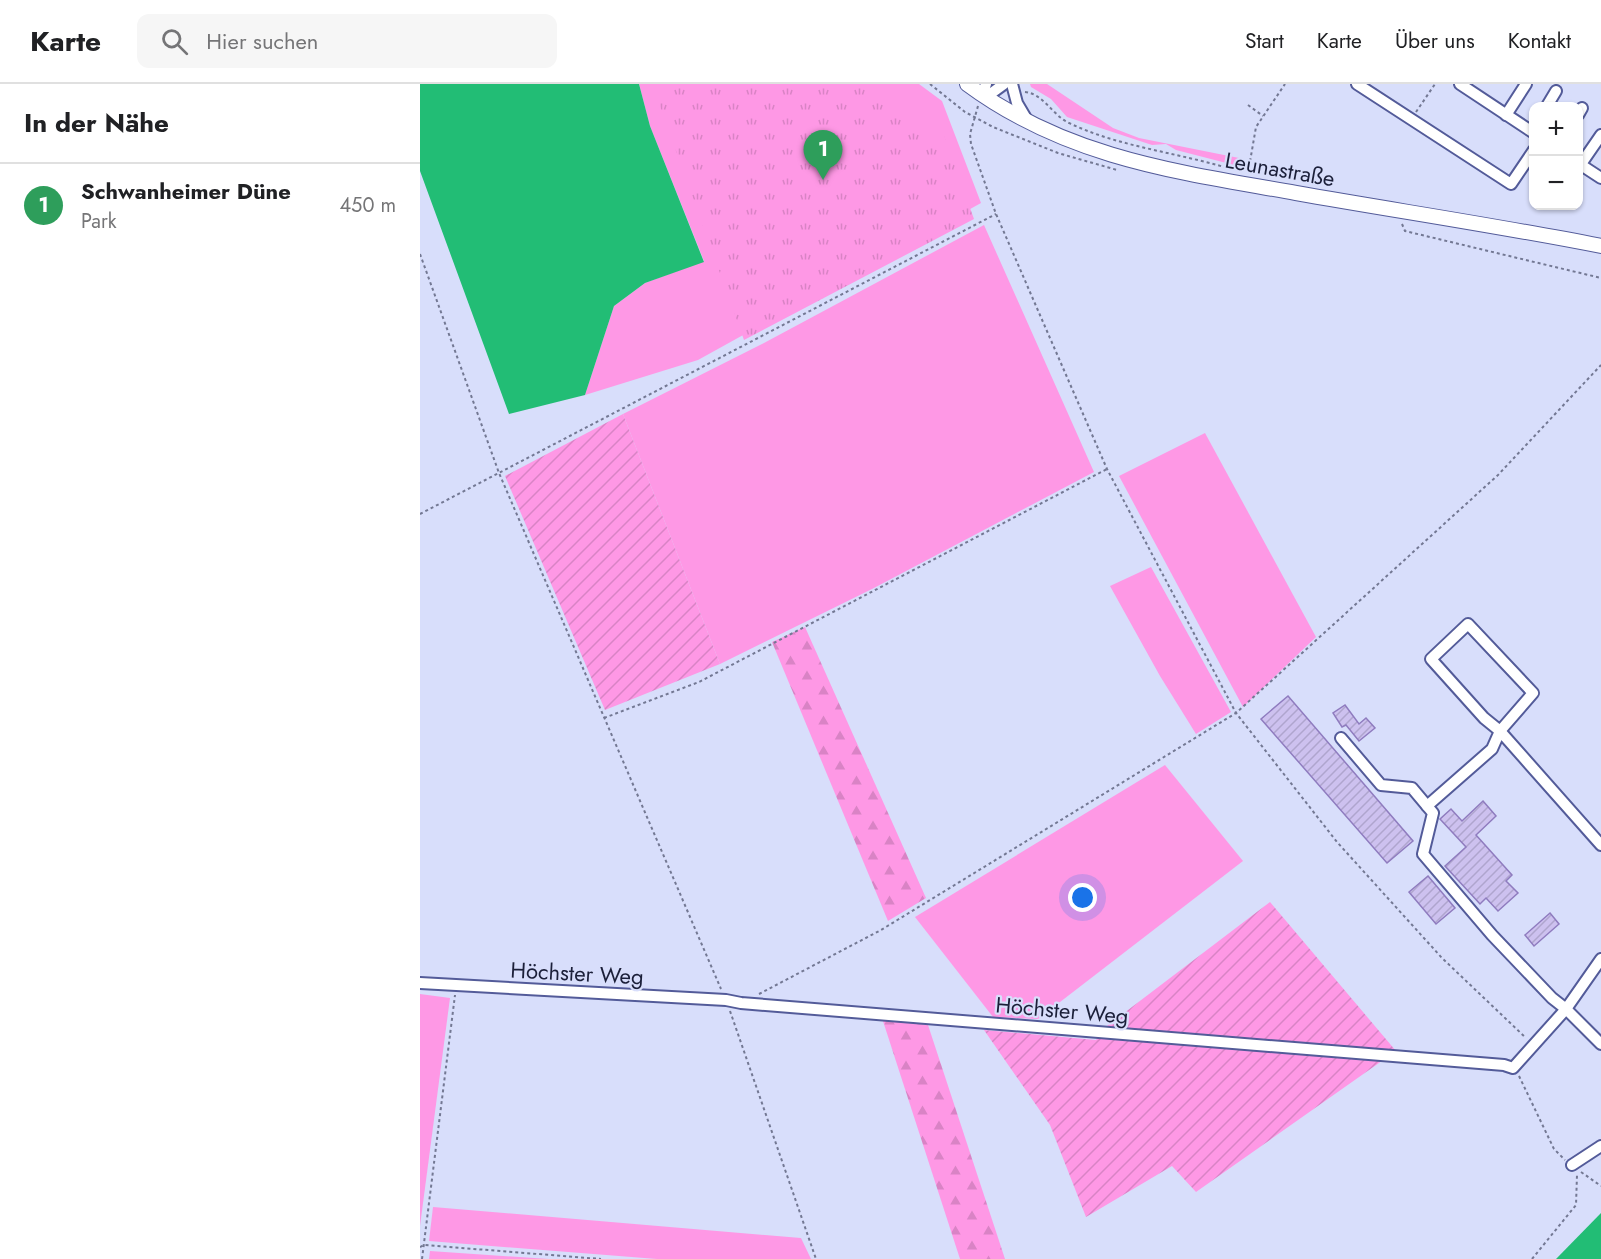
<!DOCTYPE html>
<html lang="de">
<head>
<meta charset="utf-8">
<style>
  body { margin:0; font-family:Jost,sans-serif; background:#f6f6f6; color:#202124 }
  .controls { position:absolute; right:18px; top:18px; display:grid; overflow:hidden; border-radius:12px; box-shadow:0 2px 4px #0004 }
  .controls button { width:54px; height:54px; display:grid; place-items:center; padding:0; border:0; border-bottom:2px solid #e0e0e0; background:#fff; color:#202124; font:30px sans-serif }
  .you { position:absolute; left:663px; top:814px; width:21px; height:21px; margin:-15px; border:4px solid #fff; border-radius:50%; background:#1a73e8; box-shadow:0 0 0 9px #1a73e833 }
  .badge { display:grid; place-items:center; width:39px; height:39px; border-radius:50%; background:#db2777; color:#fff; font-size:20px; font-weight:700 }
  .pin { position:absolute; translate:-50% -50px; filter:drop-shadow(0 2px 3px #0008) }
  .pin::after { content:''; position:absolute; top:32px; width:21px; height:18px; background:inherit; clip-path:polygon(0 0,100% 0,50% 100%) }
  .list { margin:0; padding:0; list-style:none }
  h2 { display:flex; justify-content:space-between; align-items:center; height:78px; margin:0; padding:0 24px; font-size:26px }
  h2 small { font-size:20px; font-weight:400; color:#757577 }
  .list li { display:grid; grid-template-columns:39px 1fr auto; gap:18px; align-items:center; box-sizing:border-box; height:84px; padding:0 24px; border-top:2px solid #e0e0e0 }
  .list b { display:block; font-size:22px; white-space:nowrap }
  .list p { margin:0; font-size:20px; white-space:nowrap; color:#757577 }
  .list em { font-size:20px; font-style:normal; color:#757577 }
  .icon { flex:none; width:33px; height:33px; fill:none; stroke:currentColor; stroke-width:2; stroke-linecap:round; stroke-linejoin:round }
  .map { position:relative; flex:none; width:1181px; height:1175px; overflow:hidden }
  header { display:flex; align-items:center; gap:36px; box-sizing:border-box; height:84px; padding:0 30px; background:#fff; border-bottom:2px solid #e0e0e0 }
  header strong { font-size:28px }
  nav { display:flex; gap:33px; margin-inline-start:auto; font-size:21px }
  .search { width:420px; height:54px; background:#f6f6f6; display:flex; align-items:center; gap:15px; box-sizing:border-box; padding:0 21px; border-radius:12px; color:#757577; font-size:22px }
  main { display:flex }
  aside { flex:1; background:#fff }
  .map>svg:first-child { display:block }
</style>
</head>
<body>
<header>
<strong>Karte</strong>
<div class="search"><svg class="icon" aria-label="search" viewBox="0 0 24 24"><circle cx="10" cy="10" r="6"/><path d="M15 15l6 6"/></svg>Hier suchen</div>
<nav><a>Start</a><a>Karte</a><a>Über uns</a><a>Kontakt</a></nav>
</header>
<main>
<aside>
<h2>In der Nähe<small></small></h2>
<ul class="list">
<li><span class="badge" style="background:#2e9e5b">1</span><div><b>Schwanheimer Düne</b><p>Park</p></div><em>450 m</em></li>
</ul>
</aside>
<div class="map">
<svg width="1181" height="1175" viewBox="0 0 1181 1175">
  <defs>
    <pattern id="forest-firs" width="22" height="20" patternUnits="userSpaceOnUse" patternTransform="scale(1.5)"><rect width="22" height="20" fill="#fe98e5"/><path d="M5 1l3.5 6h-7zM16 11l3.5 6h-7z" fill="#d983c5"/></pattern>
    <pattern id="park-tufts" width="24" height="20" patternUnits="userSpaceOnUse" patternTransform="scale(1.5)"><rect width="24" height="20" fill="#fe98e5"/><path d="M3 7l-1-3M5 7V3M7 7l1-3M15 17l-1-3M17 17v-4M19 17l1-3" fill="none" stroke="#d983c5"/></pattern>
    <pattern id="garden-furrows" width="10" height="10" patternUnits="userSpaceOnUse" patternTransform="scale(1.5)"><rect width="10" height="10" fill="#fe98e5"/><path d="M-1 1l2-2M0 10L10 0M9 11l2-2" fill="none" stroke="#d983c5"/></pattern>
    <pattern id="building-hatch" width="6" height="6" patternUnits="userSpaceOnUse" patternTransform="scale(1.5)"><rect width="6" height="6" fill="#cdc1ef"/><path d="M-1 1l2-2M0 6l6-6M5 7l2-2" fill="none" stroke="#afa5ce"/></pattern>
  </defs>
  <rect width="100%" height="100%" fill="#d8defb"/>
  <!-- grass -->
  <g fill="#fe98e5">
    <path d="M 219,0 L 499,0 L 522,17 L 561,119 L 278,276 L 165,311 L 194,222 L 225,199 L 284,177 L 230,42 Z"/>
    <path d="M 610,0 L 627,0 L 693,44 L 719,54 L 824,75 L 818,82 L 756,66 L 746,60 L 732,61 L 647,33 L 631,15 L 611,3 Z"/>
    <path d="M 564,141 L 674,388 L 452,505 L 300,580 L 203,330 L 344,259 Z"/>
    <path d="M 785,349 L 896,553 L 823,623 L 699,392 Z"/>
    <path d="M 731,483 L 811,628 L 776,650 L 740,592 L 690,502 Z"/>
    <path d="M 745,681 L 823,777 L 618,935 L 573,933 L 495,833 Z"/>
    <path d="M 0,910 L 30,914 L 0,1142 Z"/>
    <path d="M 13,1123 L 381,1154 L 391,1175 L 237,1175 L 9,1157 Z"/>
    <path d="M 10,1167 L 129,1175 L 9,1175 Z"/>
  </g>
  <!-- forest -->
  <g fill="url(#forest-firs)">
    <path d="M 385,543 L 506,814 L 468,837 L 352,558 Z"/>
    <path d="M 462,934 L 508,941 L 585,1175 L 540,1175 Z"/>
  </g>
  <!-- park -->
  <path fill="url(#park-tufts)" d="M 232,0 L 458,0 L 486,33 L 511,56 L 524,52 L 554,135 L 324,256 Z"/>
  <!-- garden -->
  <g fill="url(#garden-furrows)">
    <path d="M 203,330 L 300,580 L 185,626 L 85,392 Z"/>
    <path d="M 850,818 L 976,967 L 776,1108 L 752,1082 L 666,1133 L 630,1041 L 564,946 L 676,956 L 687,942 Z"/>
  </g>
  <!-- water -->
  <g fill="#22bd75">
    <path d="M 0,0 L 219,0 L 230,42 L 284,178 L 225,199 L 194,222 L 165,311 L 89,330 L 0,87 Z"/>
    <path d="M 1181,1129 L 1181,1175 L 1136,1175 Z"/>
  </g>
  <!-- building -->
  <g fill="url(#building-hatch)" stroke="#8f7cbf" stroke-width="1.5">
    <path d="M 868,612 L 993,757 L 967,779 L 841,635 Z"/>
    <path d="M 925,621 L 939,640 L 946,634 L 955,644 L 939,657 L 926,641 L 922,643 L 913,629 Z"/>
    <path d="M 1063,717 L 1076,732 L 1056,751 L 1092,791 L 1086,797 L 1098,809 L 1078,827 L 1066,814 L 1060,820 L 1025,782 L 1046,763 L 1020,735 L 1031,725 L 1042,737 Z"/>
    <path d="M 1008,792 L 1035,824 L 1016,840 L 989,808 Z"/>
    <path d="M 1130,829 L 1139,840 L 1114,862 L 1105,851 Z"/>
  </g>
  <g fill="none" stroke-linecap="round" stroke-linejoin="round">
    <defs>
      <g id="minor">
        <path d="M 566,0 L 562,11 L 573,8 L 584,0"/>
        <path d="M 592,0 L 597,19 L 607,36"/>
        <path d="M 937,0 L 1091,100 L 1114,66"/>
        <path d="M 1040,0 L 1114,49"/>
        <path d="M 1127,22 L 1136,7"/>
        <path d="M 1086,31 L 1106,0"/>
        <path d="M 1158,31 L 1162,24"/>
        <path d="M 1158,79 L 1181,94"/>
        <path d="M 1161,80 L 1181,51"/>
        <path d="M 921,654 L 961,701 L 992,704 L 1013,729 L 1003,770 L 1072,851 L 1132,914 L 1146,925 L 1181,960"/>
        <path d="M 1007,722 L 1072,665 L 1080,647 L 1113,609 L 1048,540 L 1011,575 L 1064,634 L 1080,647 L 1181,761"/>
        <path d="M 0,899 L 306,916 L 321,919 L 1084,981 L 1093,984 L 1146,925 L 1181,875"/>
        <path d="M 1152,1081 L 1181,1062"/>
      </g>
      <path id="major" d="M 547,0 C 647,74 757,88 876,109 C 978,127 1080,142 1181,162"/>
    </defs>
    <!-- minor casing -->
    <use href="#minor" stroke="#535b99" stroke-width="14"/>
    <!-- major casing -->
    <use href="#major" stroke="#535b99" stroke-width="16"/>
    <!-- path -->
    <g stroke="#737893" stroke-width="2" stroke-dasharray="3 3" stroke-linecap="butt">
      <path d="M 510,0 L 545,28 L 573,43 L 638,69 L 697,86"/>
      <path d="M 605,8 C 624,10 632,31 649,39 C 697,62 753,68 804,83"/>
      <path d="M 828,21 L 843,32"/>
      <path d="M 558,22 L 550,50 L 551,60 L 576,130 L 687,385 L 816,629 L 917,758 L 1022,874 L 1106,954"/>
      <path d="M 996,28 L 1015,0"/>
      <path d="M 828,89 L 836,43 L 865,0"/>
      <path d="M 982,140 L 985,147 L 1181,194"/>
      <path d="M 0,170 L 79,389 L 301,905"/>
      <path d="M 0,430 L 576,130"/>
      <path d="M 184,634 L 279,598 L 687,385"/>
      <path d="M 339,910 L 461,846 L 816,629 L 1078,391 L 1181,281"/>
      <path d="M 310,927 L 396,1175"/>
      <path d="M 1099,992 L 1134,1065 L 1145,1076"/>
      <path d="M 1161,1088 L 1181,1102"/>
      <path d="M 0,1163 L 4,1161 L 181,1175"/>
      <path d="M 2,1175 L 35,911"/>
      <path d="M 1112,1175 L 1156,1121 L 1157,1091"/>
    </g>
    <!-- minor -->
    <use href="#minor" stroke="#fff" stroke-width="10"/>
    <!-- major -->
    <use href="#major" stroke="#fff" stroke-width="14"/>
  </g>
  <g text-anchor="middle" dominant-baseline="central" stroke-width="4.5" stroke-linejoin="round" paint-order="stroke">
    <!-- street labels -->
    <g font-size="22" fill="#1b1f39" stroke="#d8defb">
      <text transform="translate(860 85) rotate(10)">Leunastraße</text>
      <text transform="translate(157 889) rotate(3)">Höchster Weg</text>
      <text transform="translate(642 926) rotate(5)">Höchster Weg</text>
    </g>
  </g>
</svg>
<div class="controls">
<button>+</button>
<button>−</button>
</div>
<div class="you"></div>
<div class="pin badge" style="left:403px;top:96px;background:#2e9e5b">1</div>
</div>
</main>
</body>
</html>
